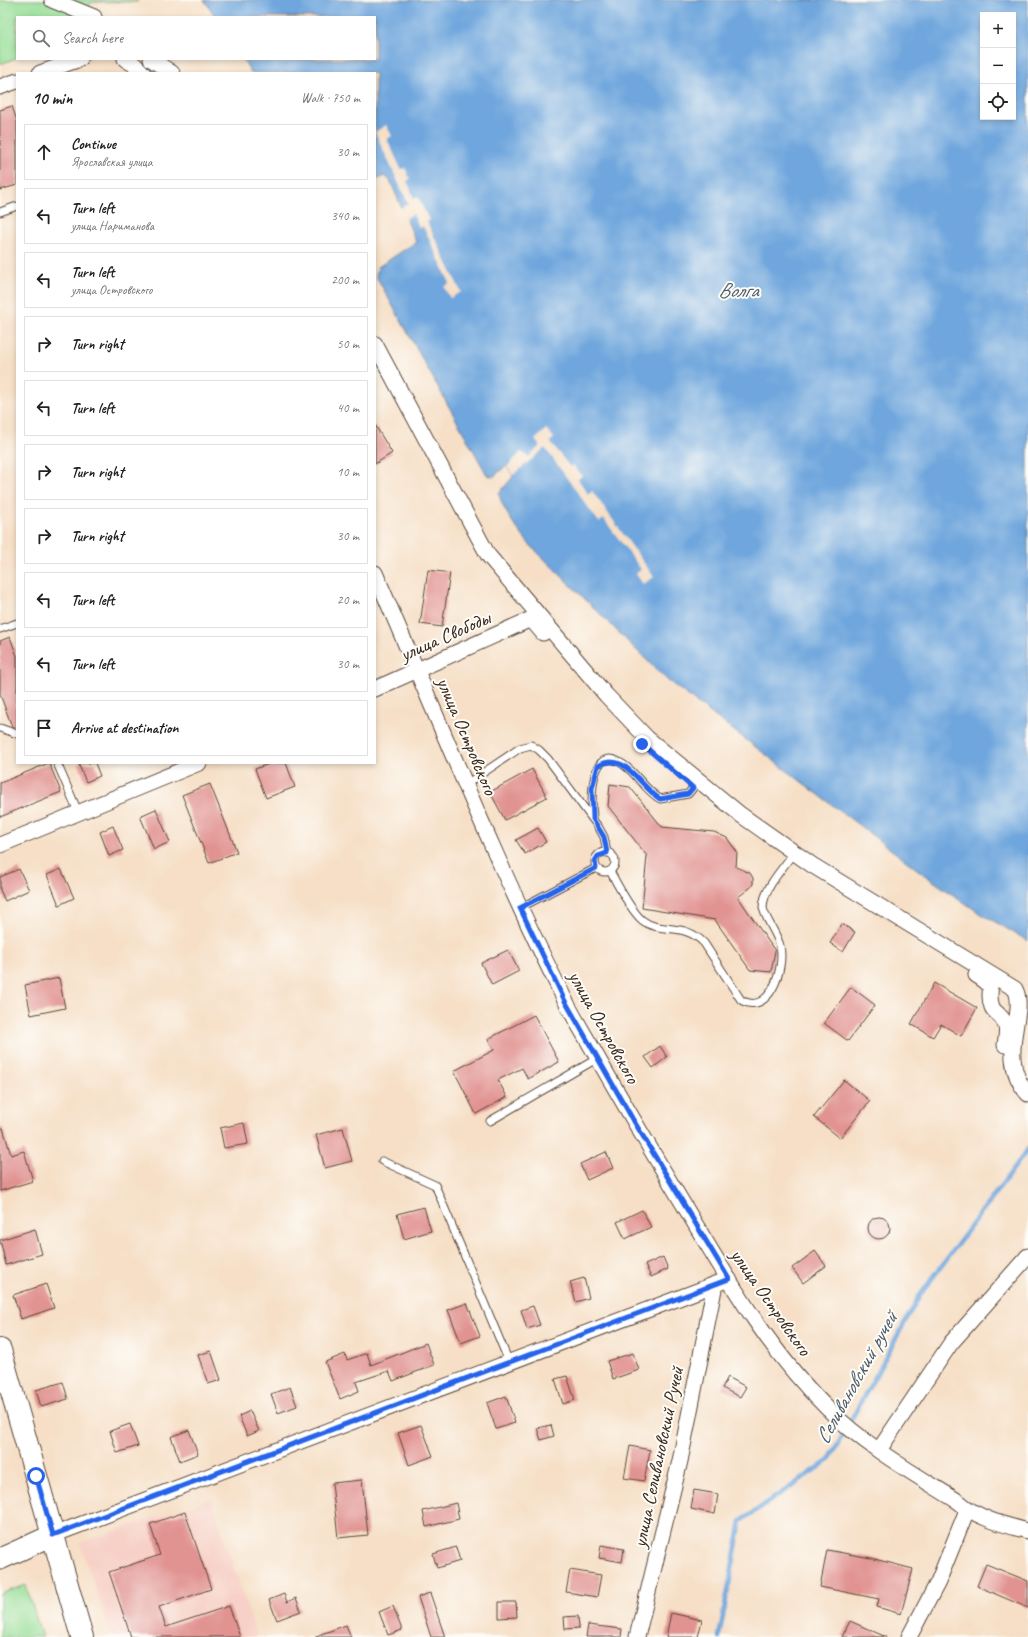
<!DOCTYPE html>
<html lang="en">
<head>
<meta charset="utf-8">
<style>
  body { margin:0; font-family:Caveat,sans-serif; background:#f2f2f2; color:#222 }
  .controls { position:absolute; right:12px; top:12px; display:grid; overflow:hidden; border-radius:0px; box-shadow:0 2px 6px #0003 }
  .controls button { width:36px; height:36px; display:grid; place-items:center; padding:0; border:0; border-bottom:1px solid #e0e0e0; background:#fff; color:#222; font:20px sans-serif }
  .stop { position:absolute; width:12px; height:12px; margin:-9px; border:3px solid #2563eb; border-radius:50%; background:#fff }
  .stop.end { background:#2563eb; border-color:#fff; box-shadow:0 1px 4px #0008 }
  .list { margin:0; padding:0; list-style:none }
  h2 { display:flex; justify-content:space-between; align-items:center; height:52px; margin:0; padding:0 16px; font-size:17px }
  h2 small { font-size:13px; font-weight:400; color:#767676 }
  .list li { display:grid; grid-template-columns:26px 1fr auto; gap:12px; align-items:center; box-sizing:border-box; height:56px; margin:0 8px 8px; padding:0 8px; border:1px solid #e0e0e0; border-radius:0px }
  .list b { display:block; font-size:15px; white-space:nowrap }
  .list p { margin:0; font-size:13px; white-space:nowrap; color:#767676 }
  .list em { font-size:13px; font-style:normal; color:#767676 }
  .icon { flex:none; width:22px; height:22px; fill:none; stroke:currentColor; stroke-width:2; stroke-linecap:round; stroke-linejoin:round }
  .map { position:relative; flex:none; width:1028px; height:1637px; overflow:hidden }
  .search { position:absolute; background:#fff; box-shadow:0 2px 6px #0003; left:16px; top:16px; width:360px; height:44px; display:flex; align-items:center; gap:10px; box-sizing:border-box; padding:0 14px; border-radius:0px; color:#767676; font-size:15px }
  .panel { position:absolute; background:#fff; box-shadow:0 2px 6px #0003; left:16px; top:72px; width:360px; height:692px; border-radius:0px }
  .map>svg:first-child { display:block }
</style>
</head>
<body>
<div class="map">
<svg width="1028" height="1637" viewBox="0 0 1028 1637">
  <rect width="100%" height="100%" fill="#fdfcf7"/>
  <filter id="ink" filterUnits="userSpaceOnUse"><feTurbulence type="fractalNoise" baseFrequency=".025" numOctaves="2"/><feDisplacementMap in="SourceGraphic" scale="8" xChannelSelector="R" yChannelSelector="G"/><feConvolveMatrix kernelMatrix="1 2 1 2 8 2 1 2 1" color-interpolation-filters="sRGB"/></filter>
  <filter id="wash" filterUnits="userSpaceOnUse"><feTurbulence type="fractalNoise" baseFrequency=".012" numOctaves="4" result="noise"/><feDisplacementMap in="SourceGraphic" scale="16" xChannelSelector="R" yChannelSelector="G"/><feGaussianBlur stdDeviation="0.9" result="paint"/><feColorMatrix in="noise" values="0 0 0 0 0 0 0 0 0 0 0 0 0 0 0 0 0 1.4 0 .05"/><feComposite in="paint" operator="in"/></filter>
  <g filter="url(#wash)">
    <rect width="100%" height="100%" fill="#f6dfc6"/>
    <!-- built -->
    <path fill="#f7d1c7" d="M 211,1499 L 257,1637 L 112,1637 L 80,1543 Z"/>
    <!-- green -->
    <g fill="#97de98" stroke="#69845b">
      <path d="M 0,0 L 138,0 L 137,2 L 92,2 L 82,17 L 17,17 L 17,58 L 0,64 Z"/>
      <path d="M 26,1585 L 42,1637 L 0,1637 L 0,1594 Z"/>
    </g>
    <!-- water -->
    <path fill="#6ea6dd" stroke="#54687e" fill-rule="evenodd" d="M 204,0 L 1028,0 L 1028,941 L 978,912 L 926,876 L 667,680 L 530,545 C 520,533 501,509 499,493 L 512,478 L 513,475 L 506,466 L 493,477 L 487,475 L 376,276 L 378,267 L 416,242 L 390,180 L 384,176 L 375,181 L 375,73 L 251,73 L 243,59 L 375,59 L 375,17 L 216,17 ZM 983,15 L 1013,15 L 1013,117 L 983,117 Z"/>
    <!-- pier -->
    <g fill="#f6dfc6">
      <path d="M 386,125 L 392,136 L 387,139 L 401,169 L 405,168 L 410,179 L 407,181 L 414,198 L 418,197 L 429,220 L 427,222 L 461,292 L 450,298 L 444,287 L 450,283 L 423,226 L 419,228 L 413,214 L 405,219 L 401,208 L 408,203 L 375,132 Z"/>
      <path d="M 546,429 L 554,438 L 550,442 L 570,467 L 573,465 L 582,476 L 578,479 L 588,494 L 592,491 L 654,577 L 643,584 L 636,574 L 641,569 L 604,519 L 599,522 L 545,448 L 513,475 L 507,467 L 521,452 L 529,457 L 540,446 L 535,440 Z"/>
    </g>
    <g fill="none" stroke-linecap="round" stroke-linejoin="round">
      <!-- stream -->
      <path stroke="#6ea6dd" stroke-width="4.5" d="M 719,1637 L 741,1521 L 829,1460 L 920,1295 L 1028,1149"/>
    </g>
    <g id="blocks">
      <!-- building -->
      <g fill="#e19391">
        <path d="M 12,106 L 17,121 L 17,185 L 0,190 L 0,110 Z"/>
        <path d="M 375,425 L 392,453 L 375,464 Z"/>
        <path d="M 428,570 L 450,573 L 442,627 L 420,624 Z"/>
        <path d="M 10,637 L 17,656 L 17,729 L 12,727 L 0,694 L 0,641 Z"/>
        <path d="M 49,763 L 61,792 L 0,817 L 0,783 Z"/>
        <path d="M 78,763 L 95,763 L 100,776 L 86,782 Z"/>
        <path d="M 271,763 L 286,763 L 295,787 L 266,798 L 255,769 Z"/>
        <path d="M 532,769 L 547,797 L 505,820 L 490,792 Z"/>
        <path d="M 210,784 L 237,852 L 209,863 L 182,795 Z"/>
        <path d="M 610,784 L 630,787 L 662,827 L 714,832 L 727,838 L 737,852 L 736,867 L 750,873 L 753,878 L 753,884 L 750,888 L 738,897 L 775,951 L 771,972 L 750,970 L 715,920 L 642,908 L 647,856 L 608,806 Z"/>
        <path d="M 156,809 L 170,842 L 154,849 L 140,816 Z"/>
        <path d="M 113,826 L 123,850 L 109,856 L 100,832 Z"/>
        <path d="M 538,828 L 546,842 L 525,854 L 516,840 Z"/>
        <path d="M 19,869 L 29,890 L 5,901 L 0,890 L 0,877 Z"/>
        <path d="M 61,869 L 74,898 L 59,905 L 47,875 Z"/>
        <path d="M 842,924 L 855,932 L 843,952 L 830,943 Z"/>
        <path d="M 508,950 L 519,971 L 492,985 L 481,963 Z"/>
        <path d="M 59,978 L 65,1008 L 31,1015 L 25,985 Z"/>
        <path d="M 934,983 L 977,1008 L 961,1036 L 941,1024 L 933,1037 L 911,1024 Z"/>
        <path d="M 851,987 L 875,1005 L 848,1041 L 824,1023 Z"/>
        <path d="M 534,1015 L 559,1062 L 528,1079 L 522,1068 L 498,1080 L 507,1097 L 476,1114 L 454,1071 L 494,1050 L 488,1039 Z"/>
        <path d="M 660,1046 L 667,1057 L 653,1068 L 645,1057 Z"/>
        <path d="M 844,1080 L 870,1101 L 840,1138 L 814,1117 Z"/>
        <path d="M 244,1123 L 248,1144 L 224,1148 L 220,1128 Z"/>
        <path d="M 0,1128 L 3,1128 L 11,1155 L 24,1151 L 33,1181 L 0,1191 Z"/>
        <path d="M 343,1128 L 352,1161 L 325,1168 L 316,1135 Z"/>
        <path d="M 606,1152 L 613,1168 L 587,1180 L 580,1164 Z"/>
        <path d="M 424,1207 L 431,1231 L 404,1239 L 397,1214 Z"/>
        <path d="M 642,1210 L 651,1227 L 625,1239 L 617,1222 Z"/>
        <circle cx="879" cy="1228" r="11"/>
        <path d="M 35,1229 L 42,1254 L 6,1265 L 0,1240 Z"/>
        <path d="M 815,1251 L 826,1266 L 803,1283 L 792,1268 Z"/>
        <path d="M 663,1257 L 668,1269 L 651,1277 L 645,1265 Z"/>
        <path d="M 584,1278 L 589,1298 L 576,1302 L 570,1282 Z"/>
        <path d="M 46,1284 L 54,1308 L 21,1319 L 13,1295 Z"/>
        <path d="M 467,1303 L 480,1336 L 461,1343 L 448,1310 Z"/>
        <path d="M 533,1306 L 540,1325 L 527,1329 L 521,1310 Z"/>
        <path d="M 426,1343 L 434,1365 L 393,1381 L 389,1371 L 356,1382 L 359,1391 L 340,1399 L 325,1362 L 345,1354 L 347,1360 L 367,1353 L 371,1365 Z"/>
        <path d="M 211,1351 L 221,1380 L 208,1384 L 198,1355 Z"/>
        <path d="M 633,1353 L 639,1370 L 613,1379 L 607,1361 Z"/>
        <path d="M 567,1376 L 575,1400 L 563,1404 L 555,1379 Z"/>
        <path d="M 728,1377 L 746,1387 L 740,1397 L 722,1388 Z"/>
        <path d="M 63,1382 L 68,1399 L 41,1407 L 36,1390 Z"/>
        <path d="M 290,1387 L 297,1406 L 278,1413 L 271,1394 Z"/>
        <path d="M 506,1396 L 515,1423 L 496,1429 L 487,1403 Z"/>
        <path d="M 250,1411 L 259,1431 L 247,1436 L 239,1416 Z"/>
        <path d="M 130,1424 L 138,1446 L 117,1453 L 110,1431 Z"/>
        <path d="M 421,1425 L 433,1456 L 409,1465 L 398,1433 Z"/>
        <path d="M 551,1425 L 554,1436 L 541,1440 L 537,1428 Z"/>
        <path d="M 189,1430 L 198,1454 L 180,1461 L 171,1437 Z"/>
        <path d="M 630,1446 L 650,1450 L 644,1481 L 624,1478 Z"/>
        <path d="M 362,1480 L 368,1535 L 338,1538 L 332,1483 Z"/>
        <path d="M 694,1490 L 718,1494 L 715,1514 L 691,1509 Z"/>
        <path d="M 456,1503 L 459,1519 L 426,1527 L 423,1511 Z"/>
        <path d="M 185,1512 L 211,1589 L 159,1607 L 166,1627 L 229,1606 L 240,1637 L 131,1637 L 109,1572 L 160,1555 L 150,1524 Z"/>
        <path d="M 601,1545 L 624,1549 L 622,1562 L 599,1558 Z"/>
        <path d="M 456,1547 L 460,1561 L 437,1568 L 433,1554 Z"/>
        <path d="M 827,1550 L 871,1558 L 913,1569 L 901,1614 L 877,1607 L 879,1599 L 820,1587 Z"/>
        <path d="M 986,1564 L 1028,1581 L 1028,1608 L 977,1586 Z"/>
        <path d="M 570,1570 L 601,1575 L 597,1597 L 566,1592 Z"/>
        <path d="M 430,1593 L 445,1637 L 431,1637 L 418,1597 Z"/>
        <path d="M 284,1594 L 287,1602 L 296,1598 L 301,1611 L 277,1620 L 269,1600 Z"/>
        <path d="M 499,1602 L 516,1602 L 517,1617 L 499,1618 Z"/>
        <path d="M 393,1606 L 402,1630 L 388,1635 L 379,1612 Z"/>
        <path d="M 671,1613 L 702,1620 L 698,1637 L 666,1637 Z"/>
        <path d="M 578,1616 L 579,1628 L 565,1629 L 564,1617 Z"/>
        <path d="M 850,1621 L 886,1637 L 842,1637 Z"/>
        <path d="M 346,1625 L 351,1637 L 316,1637 L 316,1636 Z"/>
        <path d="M 588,1625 L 622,1629 L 621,1637 L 586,1637 Z"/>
      </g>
    </g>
  </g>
  <g filter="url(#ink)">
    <use href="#blocks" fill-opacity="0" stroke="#574537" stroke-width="1"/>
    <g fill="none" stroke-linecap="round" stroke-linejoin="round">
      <defs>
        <g id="lane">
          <path d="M 0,212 L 17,206"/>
          <path d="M 0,629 L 17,623"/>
          <path d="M 0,728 L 17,734"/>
          <path d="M 57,763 L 79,814"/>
          <path d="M 465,785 L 520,748 L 531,745 L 539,750 L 548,759 L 599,828 L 604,837 L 607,853"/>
          <path d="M 593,819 C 591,797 590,735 629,769 C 640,779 647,791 660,799 L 688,794 L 693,788"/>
          <circle cx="605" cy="862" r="10"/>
          <path d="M 610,871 C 617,884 631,911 642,920 C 661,935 683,921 704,943 L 741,1000 C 770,1017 785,967 780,946 C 778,935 763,915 763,907 C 764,889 779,873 789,859"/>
          <path d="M 520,908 L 596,868"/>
          <path d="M 490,1121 L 598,1058"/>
          <path d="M 382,1161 L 435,1185 L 509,1362"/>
        </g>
        <g id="street">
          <path d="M 52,0 L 94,17"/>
          <path d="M 125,59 L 135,65 L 143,73"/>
          <path d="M 151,59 L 172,73"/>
          <path d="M 40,73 L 80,59"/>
          <path d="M 0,87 L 17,81"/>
          <path d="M 375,344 L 488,555 L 606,695 L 647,738 L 741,815 L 812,865 L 1015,989 C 1028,1013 995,1057 1028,1094"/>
          <path d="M 375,573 C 437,715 494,860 564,998 C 574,1018 586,1037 597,1057 C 624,1104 651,1150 679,1197 C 723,1270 765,1347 827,1408 C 865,1446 913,1473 959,1502 C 976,1518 1005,1525 1028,1531"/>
          <path d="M 375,689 L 531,619 L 543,633"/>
          <path d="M 0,845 L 199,763"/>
          <path d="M 976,975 C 1000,990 985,988 992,1007 C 993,1010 996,1012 998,1014 C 1009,1024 1007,1032 1005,1045"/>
          <path d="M 879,1450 L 951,1343 L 1028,1256"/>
          <path d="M 53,1535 L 729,1279"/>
          <path d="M 637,1637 L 680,1461 L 715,1284"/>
          <path d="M 909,1637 L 938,1582 L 967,1510"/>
        </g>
        <path id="secondary" d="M 0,1559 L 53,1535"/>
        <path id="primary" d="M 0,1350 L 82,1637"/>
      </defs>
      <!-- lane casing -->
      <use href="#lane" stroke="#574537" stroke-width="9"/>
      <!-- street casing -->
      <use href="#street" stroke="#574537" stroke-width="17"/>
      <!-- secondary casing -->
      <use href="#secondary" stroke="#574537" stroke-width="23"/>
      <!-- primary casing -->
      <use href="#primary" stroke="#574537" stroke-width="24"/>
      <!-- lane -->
      <use href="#lane" stroke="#fff" stroke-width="7"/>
      <!-- street -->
      <use href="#street" stroke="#fff" stroke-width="15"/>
      <!-- secondary -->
      <use href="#secondary" stroke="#fff" stroke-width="21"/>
      <!-- primary -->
      <use href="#primary" stroke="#fff" stroke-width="22"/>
    </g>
  </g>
  <g fill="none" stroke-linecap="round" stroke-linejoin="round" filter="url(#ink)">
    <!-- route -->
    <path stroke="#2563eb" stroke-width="5" d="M 36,1476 L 53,1535 L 729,1279 L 632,1118 L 565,1001 L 520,908 L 596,868 L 595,861 L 598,856 L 607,853 L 604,837 L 593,819 L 592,788 L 598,766 C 625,750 639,786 660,799 L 688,794 L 693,788 L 642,744"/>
  </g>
  <g text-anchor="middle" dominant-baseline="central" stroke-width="4" stroke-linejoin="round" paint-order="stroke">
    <!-- street labels -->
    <g font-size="20" fill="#3b2a1e" stroke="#fdfcf7">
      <text transform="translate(445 636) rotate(-24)">улица Свободы</text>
      <text transform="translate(467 736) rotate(67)">улица Островского</text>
      <text transform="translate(604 1027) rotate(61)">улица Островского</text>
      <text transform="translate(771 1302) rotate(55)">улица Островского</text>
      <text transform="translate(658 1457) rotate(-78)">улица Селивановский Ручей</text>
    </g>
    <!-- water labels -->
    <g font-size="21" font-style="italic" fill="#4f5c6a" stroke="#fdfcf7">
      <text x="738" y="290">Волга</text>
      <text transform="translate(856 1378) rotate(-61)">Селивановский ручей</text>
    </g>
  </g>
</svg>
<div class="controls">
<button>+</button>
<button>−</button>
<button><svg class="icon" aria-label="locate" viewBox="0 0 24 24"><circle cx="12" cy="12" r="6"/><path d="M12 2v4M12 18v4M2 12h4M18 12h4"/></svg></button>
</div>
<div class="stop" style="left:36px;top:1476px"></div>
<div class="stop end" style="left:642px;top:744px"></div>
<div class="search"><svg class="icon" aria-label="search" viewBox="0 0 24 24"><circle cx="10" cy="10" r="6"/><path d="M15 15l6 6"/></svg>Search here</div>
<section class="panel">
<h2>10 min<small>Walk · 750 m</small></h2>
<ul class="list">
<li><svg class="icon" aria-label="ahead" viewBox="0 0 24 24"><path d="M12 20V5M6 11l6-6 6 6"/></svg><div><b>Continue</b><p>Ярославская улица</p></div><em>30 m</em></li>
<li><svg class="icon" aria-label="left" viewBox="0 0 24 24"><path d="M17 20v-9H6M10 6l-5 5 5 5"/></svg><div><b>Turn left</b><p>улица Нариманова</p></div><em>340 m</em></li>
<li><svg class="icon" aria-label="left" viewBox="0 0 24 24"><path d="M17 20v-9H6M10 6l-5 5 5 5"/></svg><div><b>Turn left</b><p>улица Островского</p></div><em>200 m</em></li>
<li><svg class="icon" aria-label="right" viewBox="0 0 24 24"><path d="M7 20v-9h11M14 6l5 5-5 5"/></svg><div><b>Turn right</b></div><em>50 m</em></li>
<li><svg class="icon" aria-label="left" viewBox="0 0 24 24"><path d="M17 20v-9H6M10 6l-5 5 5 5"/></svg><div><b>Turn left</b></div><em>40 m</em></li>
<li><svg class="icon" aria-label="right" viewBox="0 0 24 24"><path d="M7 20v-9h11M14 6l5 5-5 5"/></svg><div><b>Turn right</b></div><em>10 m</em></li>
<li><svg class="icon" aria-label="right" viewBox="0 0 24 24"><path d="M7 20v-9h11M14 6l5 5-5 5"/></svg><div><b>Turn right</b></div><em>30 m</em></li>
<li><svg class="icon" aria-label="left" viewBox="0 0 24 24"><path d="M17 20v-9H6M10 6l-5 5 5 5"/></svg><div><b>Turn left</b></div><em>20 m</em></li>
<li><svg class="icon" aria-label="left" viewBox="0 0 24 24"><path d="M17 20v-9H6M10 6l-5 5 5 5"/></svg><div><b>Turn left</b></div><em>30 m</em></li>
<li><svg class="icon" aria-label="arrive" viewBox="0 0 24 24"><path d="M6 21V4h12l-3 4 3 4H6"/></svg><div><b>Arrive at destination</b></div></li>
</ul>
</section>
</div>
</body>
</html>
